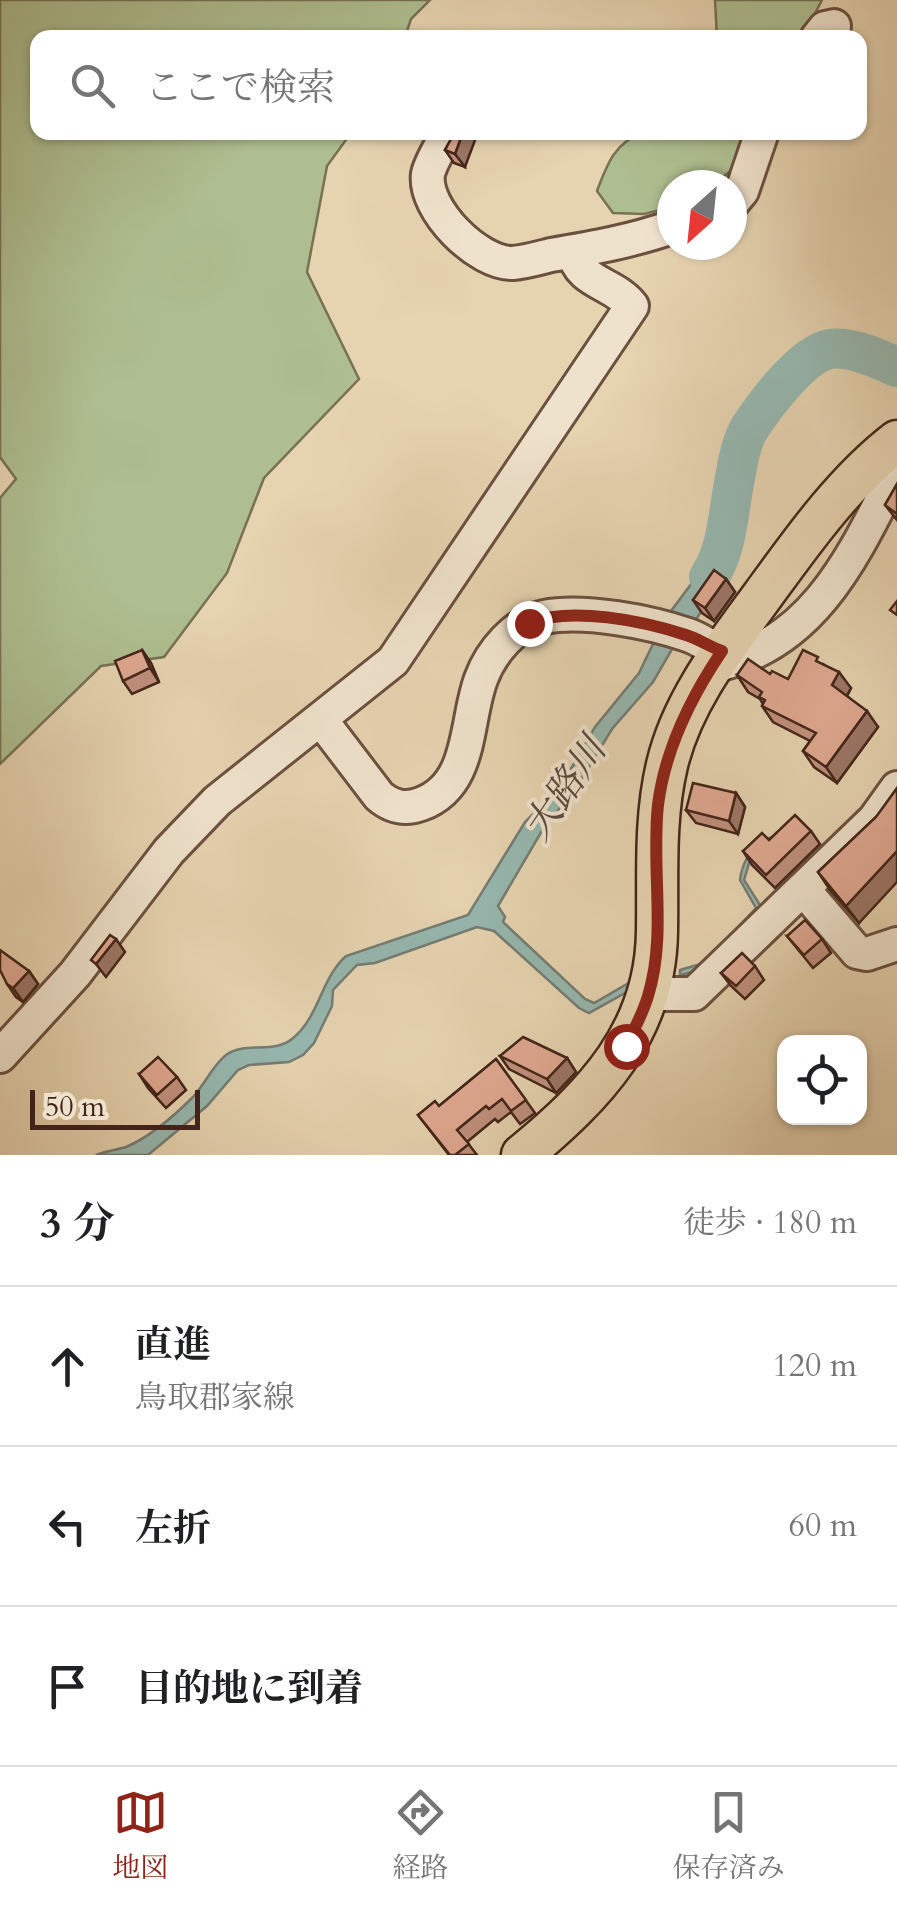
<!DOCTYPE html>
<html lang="ja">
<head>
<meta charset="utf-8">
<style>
  body { margin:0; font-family:Cardo,"Noto Serif JP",serif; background:#f2f2f2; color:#202124 }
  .controls { position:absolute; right:30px; bottom:30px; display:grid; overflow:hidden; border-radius:20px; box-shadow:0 2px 8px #0004 }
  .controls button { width:90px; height:90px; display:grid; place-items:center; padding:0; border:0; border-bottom:2px solid #e0e0e0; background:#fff; color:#202124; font:50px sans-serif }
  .compass { position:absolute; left:657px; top:170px; width:90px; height:90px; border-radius:50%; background:#fff; box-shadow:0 2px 8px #0004; rotate:207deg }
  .scale { position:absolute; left:30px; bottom:25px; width:170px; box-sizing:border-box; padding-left:10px; border:5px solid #432419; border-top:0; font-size:28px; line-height:35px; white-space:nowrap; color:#432419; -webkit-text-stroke:8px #efe2cc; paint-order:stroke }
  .stop { position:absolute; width:30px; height:30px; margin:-22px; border:8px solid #8f2418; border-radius:50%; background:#fff }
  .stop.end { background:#8f2418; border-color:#fff; box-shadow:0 2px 10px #0008 }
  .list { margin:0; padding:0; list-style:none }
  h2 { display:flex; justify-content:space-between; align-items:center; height:130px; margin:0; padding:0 40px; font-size:42px }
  h2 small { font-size:32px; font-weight:400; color:#757577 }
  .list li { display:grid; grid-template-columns:65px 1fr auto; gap:30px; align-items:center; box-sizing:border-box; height:160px; padding:0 40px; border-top:2px solid #e0e0e0 }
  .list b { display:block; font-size:38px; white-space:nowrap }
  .list p { margin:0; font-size:32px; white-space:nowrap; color:#757577 }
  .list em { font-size:32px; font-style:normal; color:#757577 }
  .icon { flex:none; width:55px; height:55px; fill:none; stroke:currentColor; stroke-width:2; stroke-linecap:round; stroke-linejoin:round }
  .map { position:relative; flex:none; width:897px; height:1155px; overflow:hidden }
  .search { position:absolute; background:#fff; box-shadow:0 2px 8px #0004; left:30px; right:30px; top:30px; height:110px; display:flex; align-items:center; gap:25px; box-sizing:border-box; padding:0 35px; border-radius:20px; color:#757577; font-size:38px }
  .sheet { height:610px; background:#fff }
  nav { display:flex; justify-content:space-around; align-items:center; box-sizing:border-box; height:140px; border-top:2px solid #e0e0e0; background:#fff; font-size:28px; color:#757577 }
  nav a { display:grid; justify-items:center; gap:5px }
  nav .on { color:#8f2418 }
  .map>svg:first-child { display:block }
</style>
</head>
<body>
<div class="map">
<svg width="897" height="1155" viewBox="0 0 897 1155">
  <rect width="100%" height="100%" fill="#e6d3b0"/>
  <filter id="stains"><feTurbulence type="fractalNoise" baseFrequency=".002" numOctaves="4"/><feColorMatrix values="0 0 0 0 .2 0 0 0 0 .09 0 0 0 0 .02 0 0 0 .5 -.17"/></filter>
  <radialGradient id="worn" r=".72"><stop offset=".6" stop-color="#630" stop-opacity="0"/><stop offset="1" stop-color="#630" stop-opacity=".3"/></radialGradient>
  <!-- green -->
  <g fill="#aebe90" stroke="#787154" stroke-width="2.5">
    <path d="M 0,0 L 430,0 L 411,19 L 405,37 L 38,38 L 38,132 L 351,133 L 327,166 L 307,272 L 359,379 L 264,478 L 227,573 L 164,657 L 101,666 L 0,764 L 0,498 L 16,479 L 0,457 Z"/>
    <path d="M 715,0 L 822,0 L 802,38 L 717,37 Z"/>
    <path d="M 644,132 L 756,133 L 743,160 L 714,185 L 672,185 L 672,207 L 644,214 L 613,213 L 597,191 C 607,164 615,142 644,132 Z"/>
  </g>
  <!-- water -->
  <g fill="#96b7af" stroke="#757c73" stroke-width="2.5">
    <path d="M 736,524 L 730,560 L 719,583 L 697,618 L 686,625 L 653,682 L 612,729 L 575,790 L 543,829 L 498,906 L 505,917 L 503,922 L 585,999 L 594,1003 L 634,980 L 634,988 L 589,1013 L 579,1008 L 494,931 L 477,927 L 375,963 L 357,965 L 333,990 L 332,1006 L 314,1043 L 303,1055 L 289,1062 L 249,1065 L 238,1070 L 207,1106 L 148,1155 L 96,1155 C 106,1151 116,1150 126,1147 C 150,1137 175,1115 193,1097 C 205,1084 213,1065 226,1055 C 245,1041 274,1054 292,1039 C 319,1018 321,978 346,956 L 468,915 L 525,822 L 561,786 L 595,727 L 639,673 L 665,619 L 716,551 L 720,527 Z"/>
    <path d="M 797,828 L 751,857 L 744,880 L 762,908 L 706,969 L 680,975 L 680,970 L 704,963 L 756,908 L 740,880 C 744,847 767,836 797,828 Z"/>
  </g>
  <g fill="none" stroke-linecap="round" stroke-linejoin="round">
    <!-- river -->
    <path stroke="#96b7af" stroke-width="40" d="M 709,577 C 729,547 728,508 736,473 C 738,460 742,441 749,429 C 764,406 803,353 830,349 C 852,346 878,359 897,367"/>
    <defs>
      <g id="minor">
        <path d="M 817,38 L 825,28 L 834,26"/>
        <path d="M 449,132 C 442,144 431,161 428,174 C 423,209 478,264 513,263 C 525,262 539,258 551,255 C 593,248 632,241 672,227"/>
        <path d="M 732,203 L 742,191 L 762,132"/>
        <path d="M 712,666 C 814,646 854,555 897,470"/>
        <path d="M 321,720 L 379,796 C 392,807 405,810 421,804 C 473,785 465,721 481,679 C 491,652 515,623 544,617 C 584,609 650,622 688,635 C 700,639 711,648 722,651"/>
        <path d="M 803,889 L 857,952 L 867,954 L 897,944"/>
        <path d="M 649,994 L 694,994 L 874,820 L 897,788"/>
        <path d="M 0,1056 L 75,974 L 169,851 L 217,801 L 393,661 L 632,306 C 615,283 578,283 574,252"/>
      </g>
      <path id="major" d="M 522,1155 C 595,1095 656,1032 657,931 C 658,874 654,820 667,765 C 682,701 725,647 763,595 C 803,540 844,482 897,441"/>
    </defs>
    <!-- minor casing -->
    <use href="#minor" stroke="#6c503f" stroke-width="38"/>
    <!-- major casing -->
    <use href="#major" stroke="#432419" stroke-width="45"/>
    <!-- minor -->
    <use href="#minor" stroke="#efe2cc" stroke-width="32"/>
    <!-- major -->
    <use href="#major" stroke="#e6d3b0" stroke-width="40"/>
  </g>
  <!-- wall -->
  <g fill="#c0907d" stroke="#432419" stroke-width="2.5">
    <path d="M 455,132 L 465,167 L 454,163 L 445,150 Z"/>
    <path d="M 897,484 L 897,520 L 885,505 Z"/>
    <path d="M 726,579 L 735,592 L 714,621 L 702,613 L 693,600 Z"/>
    <path d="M 142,650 L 151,663 L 159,682 L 132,694 L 123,681 Z"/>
    <path d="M 823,664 L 851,688 L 847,696 L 878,727 L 837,783 L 814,767 L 803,751 L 810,741 L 773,722 L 762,706 L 763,704 L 760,699 L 748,692 L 737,675 L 770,674 L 788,679 Z"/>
    <path d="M 736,793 L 745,807 L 738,834 L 696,823 L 686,810 Z"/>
    <path d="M 876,817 L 859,923 L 830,890 L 818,872 Z"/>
    <path d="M 811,831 L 820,844 L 775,888 L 752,865 L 743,851 L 769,840 Z"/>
    <path d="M 787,936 L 822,939 L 831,953 L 813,968 Z"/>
    <path d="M 755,966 L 764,980 L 745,999 L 731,986 L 721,973 Z"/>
    <path d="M 29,971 L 38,984 L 23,1002 L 16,997 L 7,984 Z"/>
    <path d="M 500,1056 L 567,1058 L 576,1072 L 556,1093 L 509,1069 Z"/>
    <path d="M 496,1059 L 535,1113 L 520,1124 L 511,1112 L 498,1122 L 495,1119 L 467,1142 L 477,1155 L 449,1155 L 418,1115 L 439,1106 Z"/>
    <path d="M 139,1074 L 177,1077 L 186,1090 L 166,1108 L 148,1088 Z"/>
  </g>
  <!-- shaded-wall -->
  <g fill="#9c7666" stroke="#432419" stroke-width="2.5">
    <path d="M 463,132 L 478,132 L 465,167 L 455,154 Z"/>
    <path d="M 726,579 L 735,592 L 714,621 L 705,608 Z"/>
    <path d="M 142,650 L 151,663 L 159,682 L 150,668 Z"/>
    <path d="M 839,672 L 851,688 L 844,701 L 832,685 Z"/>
    <path d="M 867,711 L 878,727 L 837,783 L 826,767 Z"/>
    <path d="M 736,793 L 745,807 L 738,834 L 729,821 Z"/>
    <path d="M 897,851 L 897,882 L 859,923 L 846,906 Z"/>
    <path d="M 116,939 L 125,952 L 106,977 L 96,964 Z"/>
    <path d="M 29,971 L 38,984 L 23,1002 L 13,988 Z"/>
    <path d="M 567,1058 L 576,1072 L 556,1093 L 547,1079 Z"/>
  </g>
  <!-- building -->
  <g fill="#dfa891" stroke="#432419" stroke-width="2.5">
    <path d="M 455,132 L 463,132 L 455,154 L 445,150 Z"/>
    <path d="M 897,484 L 897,514 L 885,505 Z"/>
    <path d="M 714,570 L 726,579 L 705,608 L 693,600 Z"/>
    <path d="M 897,601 L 897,615 L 890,610 Z"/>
    <path d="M 142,650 L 150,668 L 123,681 L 115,661 Z"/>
    <path d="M 803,650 L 818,657 L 816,661 L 839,672 L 832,685 L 867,711 L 826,767 L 803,751 L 816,733 L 762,706 L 765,700 L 759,697 L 762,692 L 737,675 L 748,659 L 770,674 L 772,671 L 788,679 Z"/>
    <path d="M 693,783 L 736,793 L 729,821 L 686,810 Z"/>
    <path d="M 897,788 L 897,851 L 846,906 L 818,872 L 876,817 Z"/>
    <path d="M 795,815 L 811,831 L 766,875 L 743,851 L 762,833 L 769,840 Z"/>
    <path d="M 805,920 L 822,939 L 804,955 L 787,936 Z"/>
    <path d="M 110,935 L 116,939 L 96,964 L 91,960 Z"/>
    <path d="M 0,950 L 29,971 L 13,988 L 7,984 L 0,970 Z"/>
    <path d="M 742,953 L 755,966 L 736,986 L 721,973 Z"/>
    <path d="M 523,1037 L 567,1058 L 547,1079 L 500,1056 Z"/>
    <path d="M 158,1057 L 177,1077 L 157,1095 L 139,1074 Z"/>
    <path d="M 496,1059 L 526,1100 L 511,1111 L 502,1099 L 489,1109 L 486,1106 L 457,1130 L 469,1144 L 455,1155 L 450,1155 L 418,1115 L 435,1101 L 439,1106 Z"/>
  </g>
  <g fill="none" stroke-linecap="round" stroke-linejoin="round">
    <!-- route -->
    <path stroke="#8f2418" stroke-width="12" d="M 529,623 C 571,606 644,621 686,635 C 699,639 710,647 722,651 C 691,697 665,749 658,805 C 651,868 667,935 648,996 C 643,1013 634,1030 626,1046"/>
  </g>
  <g text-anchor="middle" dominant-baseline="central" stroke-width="8" stroke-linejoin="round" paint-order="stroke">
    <!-- water labels -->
    <g font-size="38" font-style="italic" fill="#58493e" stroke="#efe2cc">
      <text transform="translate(565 789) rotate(-56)">大路川</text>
    </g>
  </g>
  <rect width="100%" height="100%" filter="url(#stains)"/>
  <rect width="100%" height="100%" fill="url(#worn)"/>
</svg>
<div class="controls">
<button><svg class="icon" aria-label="locate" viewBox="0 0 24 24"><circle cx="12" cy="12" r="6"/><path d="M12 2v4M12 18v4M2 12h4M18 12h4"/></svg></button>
</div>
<svg class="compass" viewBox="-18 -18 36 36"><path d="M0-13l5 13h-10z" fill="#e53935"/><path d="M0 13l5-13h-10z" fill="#757577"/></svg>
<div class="scale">50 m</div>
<div class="stop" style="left:626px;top:1046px"></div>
<div class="stop end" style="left:529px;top:623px"></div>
<div class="search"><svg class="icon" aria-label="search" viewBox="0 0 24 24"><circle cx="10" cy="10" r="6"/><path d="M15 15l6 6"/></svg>ここで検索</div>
</div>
<section class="sheet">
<h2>3 分<small>徒歩 · 180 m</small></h2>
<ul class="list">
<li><svg class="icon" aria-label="ahead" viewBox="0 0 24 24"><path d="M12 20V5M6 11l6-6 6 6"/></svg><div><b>直進</b><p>鳥取郡家線</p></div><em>120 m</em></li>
<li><svg class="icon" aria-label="left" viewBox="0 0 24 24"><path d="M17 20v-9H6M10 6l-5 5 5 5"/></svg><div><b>左折</b></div><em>60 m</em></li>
<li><svg class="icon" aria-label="arrive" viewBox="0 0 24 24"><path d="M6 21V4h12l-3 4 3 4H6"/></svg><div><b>目的地に到着</b></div></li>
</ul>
</section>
<nav>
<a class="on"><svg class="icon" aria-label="map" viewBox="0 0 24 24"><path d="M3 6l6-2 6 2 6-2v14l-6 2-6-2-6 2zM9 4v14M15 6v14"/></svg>地図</a>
<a><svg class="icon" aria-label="directions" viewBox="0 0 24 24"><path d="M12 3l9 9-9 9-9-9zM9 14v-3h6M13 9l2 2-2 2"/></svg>経路</a>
<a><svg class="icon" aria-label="saved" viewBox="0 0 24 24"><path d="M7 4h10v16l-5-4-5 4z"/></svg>保存済み</a>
</nav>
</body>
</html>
